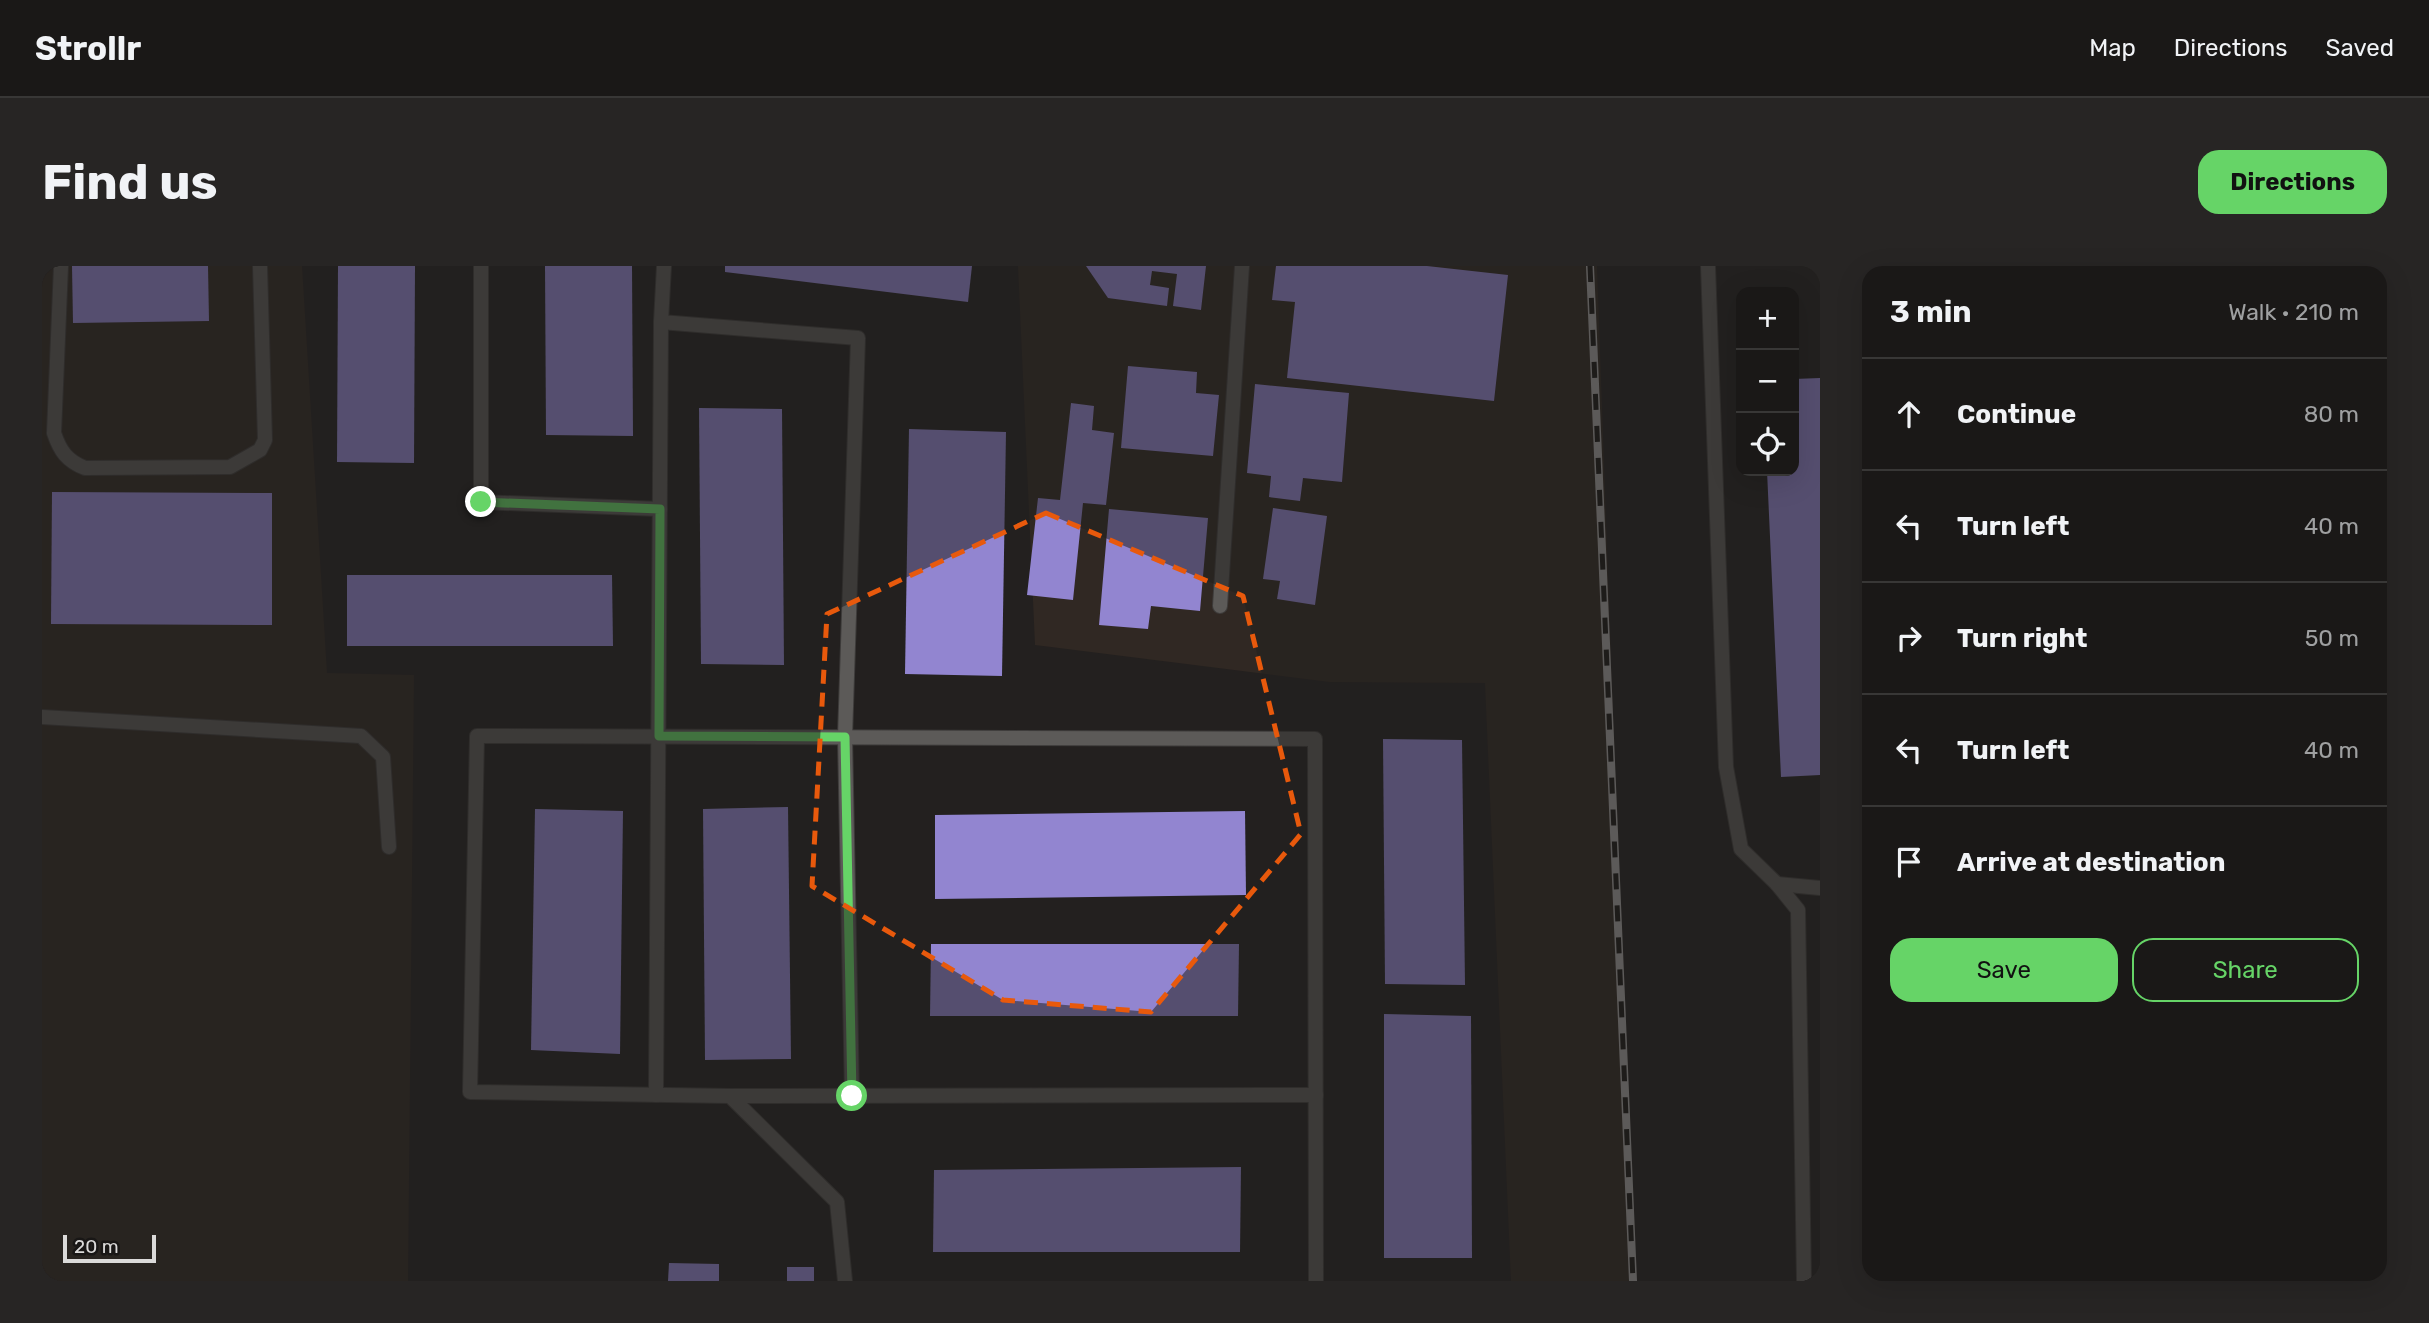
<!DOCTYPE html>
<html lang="en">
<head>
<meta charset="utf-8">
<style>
  body { margin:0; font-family:Rubik,sans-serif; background:#272524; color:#f1f3f6 }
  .controls { position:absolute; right:21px; top:21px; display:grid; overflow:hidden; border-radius:14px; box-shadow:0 7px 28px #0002 }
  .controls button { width:63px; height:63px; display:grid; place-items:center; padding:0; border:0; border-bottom:2px solid #383736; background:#1a1817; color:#f1f3f6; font:35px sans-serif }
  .scale { position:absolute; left:21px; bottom:18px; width:93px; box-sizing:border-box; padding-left:7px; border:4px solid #dbdad9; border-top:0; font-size:19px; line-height:24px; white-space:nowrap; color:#dbdad9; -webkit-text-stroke:5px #191716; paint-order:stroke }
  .stop { position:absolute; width:21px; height:21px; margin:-16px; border:5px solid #66d467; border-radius:50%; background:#fff }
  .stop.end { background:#66d467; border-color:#fff; box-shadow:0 2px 7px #0008 }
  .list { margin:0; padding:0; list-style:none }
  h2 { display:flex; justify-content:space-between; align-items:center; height:91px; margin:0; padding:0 28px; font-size:30px }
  h2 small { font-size:23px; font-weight:400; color:#9fa0a1 }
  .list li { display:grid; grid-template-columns:46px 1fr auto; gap:21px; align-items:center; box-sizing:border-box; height:112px; padding:0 28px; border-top:2px solid #383736 }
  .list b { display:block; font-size:26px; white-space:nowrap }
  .list em { font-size:23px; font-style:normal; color:#9fa0a1 }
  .actions { display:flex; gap:14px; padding:21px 28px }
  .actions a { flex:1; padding:16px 0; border:2px solid #66d467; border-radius:21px; text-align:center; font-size:24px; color:#66d467 }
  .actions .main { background:#66d467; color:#111 }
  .icon { flex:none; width:38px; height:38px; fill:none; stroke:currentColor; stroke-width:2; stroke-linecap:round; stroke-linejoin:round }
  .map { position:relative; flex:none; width:1778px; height:1015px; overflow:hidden; border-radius:21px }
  header { display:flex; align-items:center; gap:42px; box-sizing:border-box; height:98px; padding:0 35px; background:#1a1817; border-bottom:2px solid #383736 }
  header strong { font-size:33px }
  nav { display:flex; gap:38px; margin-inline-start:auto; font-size:24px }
  .intro { display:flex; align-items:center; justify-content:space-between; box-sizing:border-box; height:168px; padding:0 42px }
  h1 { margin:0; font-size:49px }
  .button { padding:18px 32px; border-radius:21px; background:#66d467; color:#111; font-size:24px; font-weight:700 }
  main { display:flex; gap:42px; padding:0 42px }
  aside { flex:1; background:#1a1817; border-radius:21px; box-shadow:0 7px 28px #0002 }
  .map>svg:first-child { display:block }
</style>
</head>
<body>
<header>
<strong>Strollr</strong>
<nav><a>Map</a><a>Directions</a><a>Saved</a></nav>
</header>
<div class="intro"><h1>Find us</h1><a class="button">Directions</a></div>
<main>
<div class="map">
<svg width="1778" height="1015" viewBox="0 0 1778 1015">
  <rect width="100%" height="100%" fill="#23201f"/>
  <!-- built -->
  <g fill="#302823">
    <path d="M 0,0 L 260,0 L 285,407 L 372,409 L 366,1015 L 0,1015 Z"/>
    <path d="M 976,0 L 1555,0 L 1591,1015 L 1469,1015 L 1443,417 L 1288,416 L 993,379 Z"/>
  </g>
  <!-- building -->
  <g fill="#9285d0">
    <path d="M 30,0 L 166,0 L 167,55 L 31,57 Z"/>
    <path d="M 296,0 L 373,0 L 372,197 L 295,196 Z"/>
    <path d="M 503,0 L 590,0 L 591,170 L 504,169 Z"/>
    <path d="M 683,0 L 930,0 L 926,36 L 683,6 Z"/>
    <path d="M 1044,0 L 1164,0 L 1159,44 L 1131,40 L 1135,8 L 1110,5 L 1108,19 L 1127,22 L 1125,40 L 1066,32 Z"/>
    <path d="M 1234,0 L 1385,0 L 1466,9 L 1452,135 L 1245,112 L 1253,36 L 1230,34 Z"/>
    <path d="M 1086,100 L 1155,106 L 1154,127 L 1177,129 L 1171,190 L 1079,182 Z"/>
    <path d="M 1778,112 L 1778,509 L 1739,511 L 1725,205 L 1752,205 L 1752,113 Z"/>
    <path d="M 1213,118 L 1307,127 L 1300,216 L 1261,212 L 1258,235 L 1227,231 L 1229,210 L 1205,207 Z"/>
    <path d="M 1029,137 L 1052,140 L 1050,164 L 1072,167 L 1064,239 L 1041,237 L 1031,334 L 985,329 L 996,232 L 1018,234 Z"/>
    <path d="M 657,142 L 740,143 L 742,399 L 659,398 Z"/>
    <path d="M 867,163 L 964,166 L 960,410 L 863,408 Z"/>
    <path d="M 10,226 L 230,227 L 230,359 L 9,358 Z"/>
    <path d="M 1231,242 L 1285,250 L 1273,339 L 1235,333 L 1238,315 L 1221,313 Z"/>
    <path d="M 1067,243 L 1166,252 L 1158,345 L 1109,340 L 1106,363 L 1057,359 Z"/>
    <path d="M 305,309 L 570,309 L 571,380 L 305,380 Z"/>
    <path d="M 1341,473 L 1420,474 L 1423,719 L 1343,718 Z"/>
    <path d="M 746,541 L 749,793 L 663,794 L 661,543 Z"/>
    <path d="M 493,543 L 581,545 L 578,788 L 489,784 Z"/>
    <path d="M 1203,545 L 1204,629 L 893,633 L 893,549 Z"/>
    <path d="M 889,678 L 1197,678 L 1196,750 L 888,750 Z"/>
    <path d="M 1342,748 L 1429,750 L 1430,992 L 1342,992 Z"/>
    <path d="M 1199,901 L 1198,986 L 891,986 L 892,904 Z"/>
    <path d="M 627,997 L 677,998 L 677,1015 L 626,1015 Z"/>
    <rect x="745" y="1001" width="27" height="14"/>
  </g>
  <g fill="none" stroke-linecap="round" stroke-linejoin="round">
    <defs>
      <g id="lane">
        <path d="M 19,0 L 12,167 C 18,185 25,195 43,202 L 188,201 L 218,184 L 223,174 L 218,0"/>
        <path d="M 439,0 L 439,236 L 618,243"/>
        <path d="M 622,0 L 619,56 L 816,72 L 803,471 L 810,830"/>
        <path d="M 1666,0 L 1684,501 L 1699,583 L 1735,618 L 1778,622"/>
        <path d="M 1178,340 L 1200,0"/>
        <path d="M 0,451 L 319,470 L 341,491 L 347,581"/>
        <path d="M 1735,618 L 1756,644 L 1762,1015"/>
        <path d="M 614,829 L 619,56"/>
        <path d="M 688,830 L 1274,829"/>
        <path d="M 803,1015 L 795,936 L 688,830 L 428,826 L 435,470 L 1273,473 L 1274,1015"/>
      </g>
    </defs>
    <!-- lane casing -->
    <use href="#lane" stroke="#3e3c3b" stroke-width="16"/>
    <!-- lane -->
    <use href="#lane" stroke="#5c5a58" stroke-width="14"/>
    <defs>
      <path id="rail" d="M 1548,0 L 1591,1015"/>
    </defs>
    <!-- rail casing -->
    <use href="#rail" stroke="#a3a1a0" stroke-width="8"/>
    <!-- rail -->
    <use href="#rail" stroke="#191716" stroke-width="5" stroke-dasharray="16" stroke-linecap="butt"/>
  </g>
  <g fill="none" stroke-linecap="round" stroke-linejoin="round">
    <!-- route -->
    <path stroke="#66d467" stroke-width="9" d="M 439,236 L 618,243 L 617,470 L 803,471 L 810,830"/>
  </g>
  <!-- marked area -->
  <path d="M0 0H1778V1015H0ZM 1004,247 L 1201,330 L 1259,568 L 1109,746 L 961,734 L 770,620 L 785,348 Z" fill="#23201f" fill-opacity=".55" fill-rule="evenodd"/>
  <path fill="none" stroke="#e8590c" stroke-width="5" stroke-dasharray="14 9" stroke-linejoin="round" d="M 1004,247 L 1201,330 L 1259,568 L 1109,746 L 961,734 L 770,620 L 785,348 Z"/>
</svg>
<div class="controls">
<button>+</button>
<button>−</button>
<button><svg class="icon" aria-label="locate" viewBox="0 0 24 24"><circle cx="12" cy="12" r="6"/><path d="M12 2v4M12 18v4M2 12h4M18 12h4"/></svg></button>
</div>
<div class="scale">20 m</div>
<div class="stop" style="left:810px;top:830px"></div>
<div class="stop end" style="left:439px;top:236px"></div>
</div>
<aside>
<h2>3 min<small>Walk · 210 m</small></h2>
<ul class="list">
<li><svg class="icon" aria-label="ahead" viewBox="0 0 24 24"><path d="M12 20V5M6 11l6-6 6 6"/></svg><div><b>Continue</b></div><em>80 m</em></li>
<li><svg class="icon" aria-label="left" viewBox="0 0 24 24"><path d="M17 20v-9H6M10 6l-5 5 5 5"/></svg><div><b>Turn left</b></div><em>40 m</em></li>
<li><svg class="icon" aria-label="right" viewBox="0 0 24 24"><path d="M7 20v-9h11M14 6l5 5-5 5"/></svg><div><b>Turn right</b></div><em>50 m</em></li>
<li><svg class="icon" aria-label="left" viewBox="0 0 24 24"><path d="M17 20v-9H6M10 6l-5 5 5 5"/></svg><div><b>Turn left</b></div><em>40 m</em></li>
<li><svg class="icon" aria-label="arrive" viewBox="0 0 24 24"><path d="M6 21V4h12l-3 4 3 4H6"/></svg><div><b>Arrive at destination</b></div></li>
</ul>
<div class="actions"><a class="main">Save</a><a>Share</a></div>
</aside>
</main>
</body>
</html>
